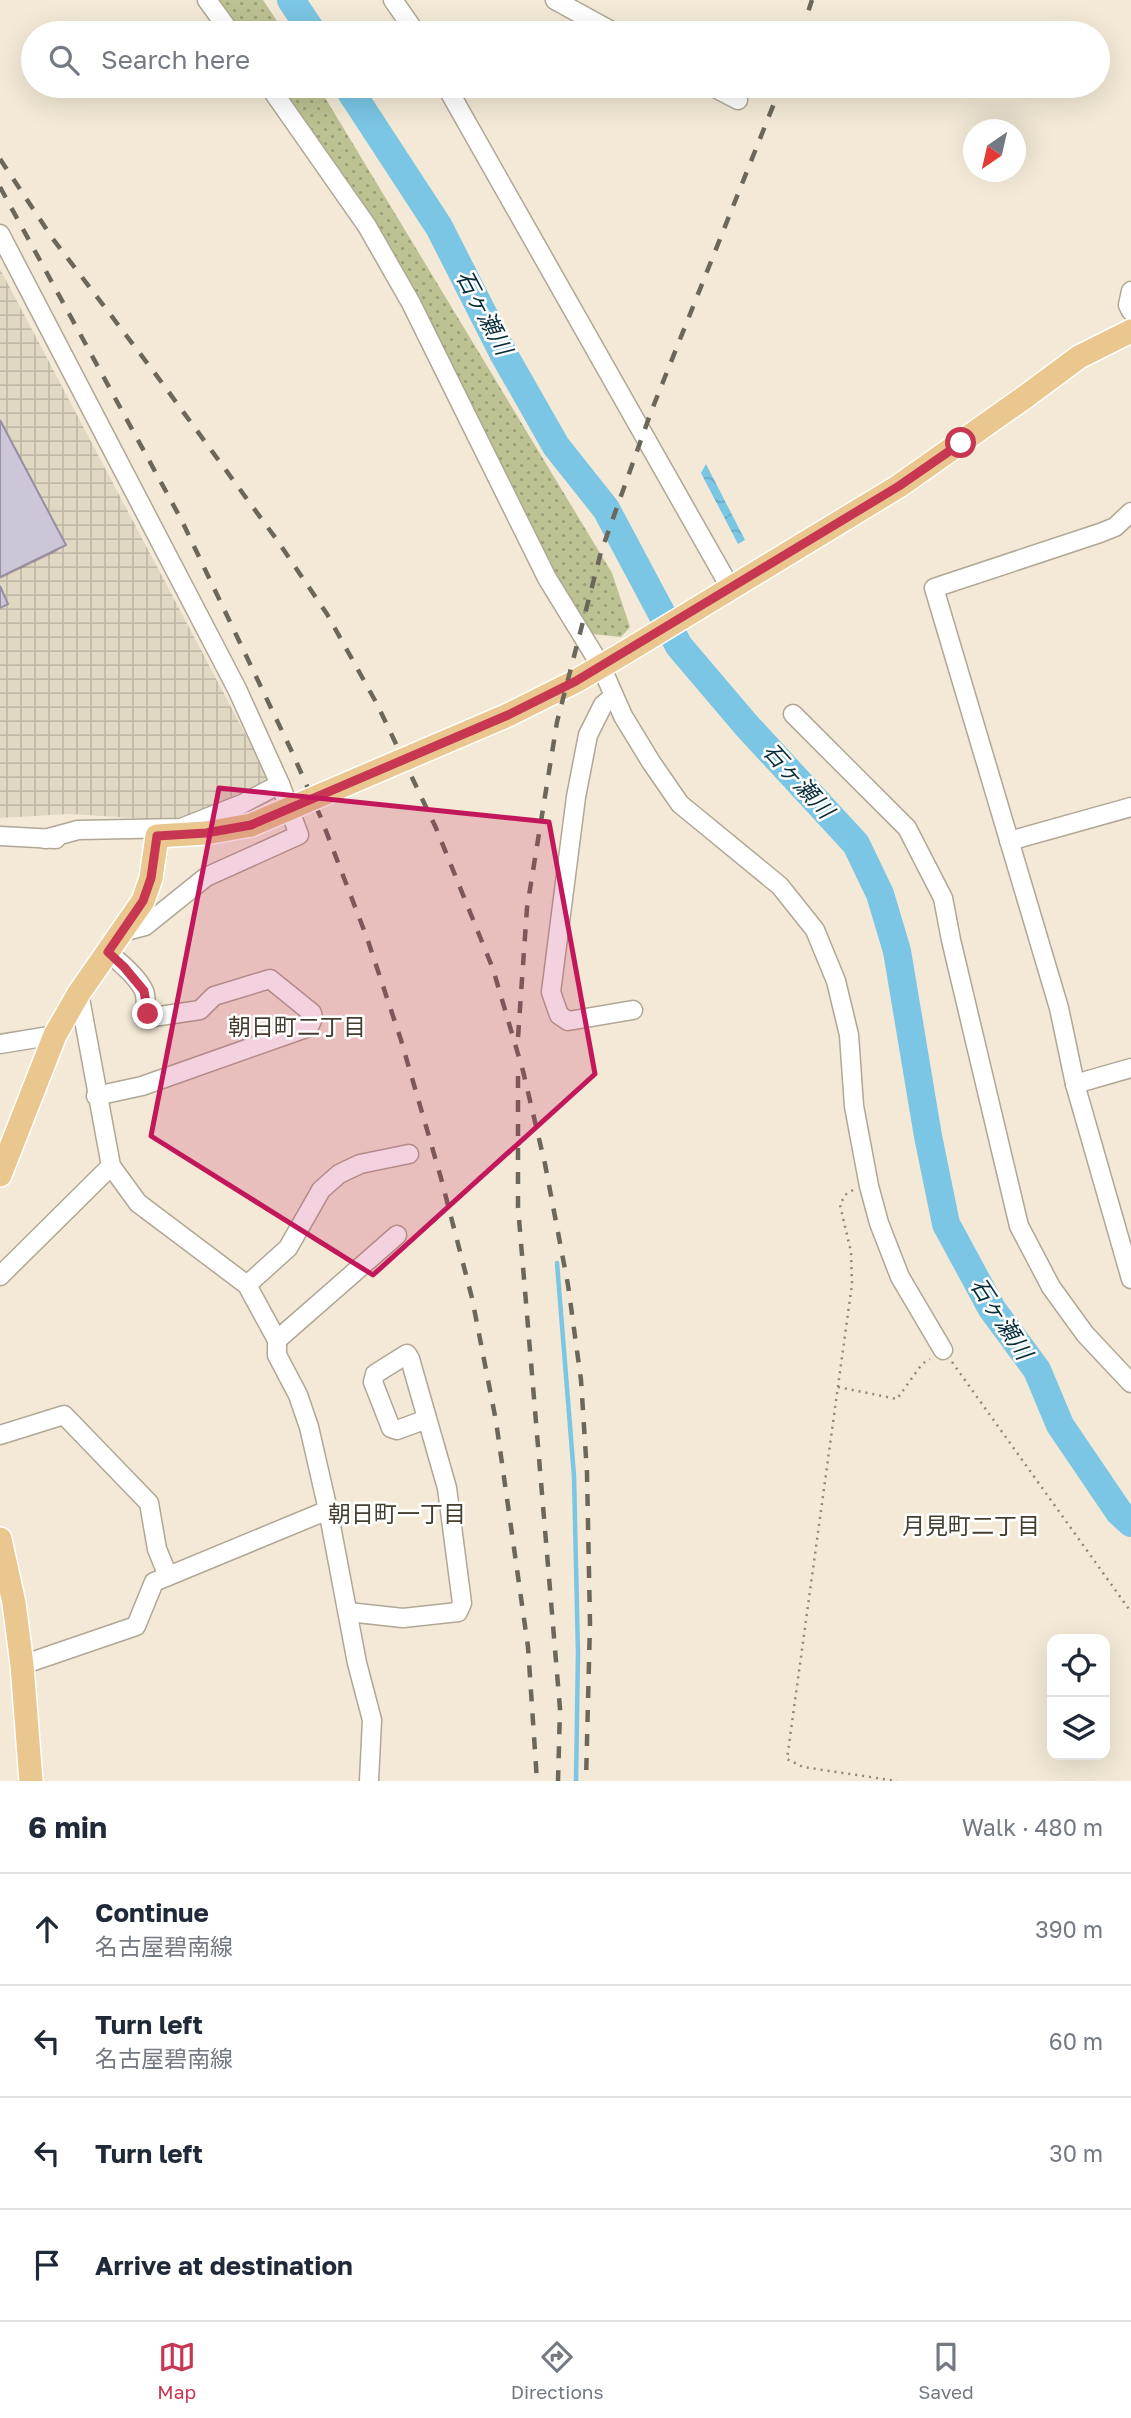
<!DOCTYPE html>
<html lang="en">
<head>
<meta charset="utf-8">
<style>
  body { margin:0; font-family:"Golos Text","Noto Sans JP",sans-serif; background:#f2f2f3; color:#1f2937 }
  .controls { position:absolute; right:21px; bottom:21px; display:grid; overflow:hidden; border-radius:14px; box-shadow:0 7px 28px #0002 }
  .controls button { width:63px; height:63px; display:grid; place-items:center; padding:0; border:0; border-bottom:2px solid #e0e1e3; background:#fff; color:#1f2937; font:35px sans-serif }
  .compass { position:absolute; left:963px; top:119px; width:63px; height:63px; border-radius:50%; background:#fff; box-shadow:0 7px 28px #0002; rotate:214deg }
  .stop { position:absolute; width:21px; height:21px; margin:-16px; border:5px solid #c73752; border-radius:50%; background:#fff }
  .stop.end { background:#c73752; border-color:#fff; box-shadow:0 2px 7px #0008 }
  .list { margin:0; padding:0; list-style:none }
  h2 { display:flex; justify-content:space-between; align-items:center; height:91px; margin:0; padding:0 28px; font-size:30px }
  h2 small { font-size:23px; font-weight:400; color:#747a83 }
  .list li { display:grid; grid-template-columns:46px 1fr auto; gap:21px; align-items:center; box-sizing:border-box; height:112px; padding:0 28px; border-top:2px solid #e0e1e3 }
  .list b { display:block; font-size:26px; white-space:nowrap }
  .list p { margin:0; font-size:23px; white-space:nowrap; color:#747a83 }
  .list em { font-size:23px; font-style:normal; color:#747a83 }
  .icon { flex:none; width:38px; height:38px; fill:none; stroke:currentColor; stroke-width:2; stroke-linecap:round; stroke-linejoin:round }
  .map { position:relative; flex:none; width:1131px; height:1781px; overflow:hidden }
  .search { position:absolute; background:#fff; box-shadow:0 7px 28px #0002; left:21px; right:21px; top:21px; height:77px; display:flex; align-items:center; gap:18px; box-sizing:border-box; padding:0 24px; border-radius:38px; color:#747a83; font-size:26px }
  .sheet { height:539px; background:#fff }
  nav { display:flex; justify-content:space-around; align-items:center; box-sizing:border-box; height:98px; border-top:2px solid #e0e1e3; background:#fff; font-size:19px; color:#747a83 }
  nav a { display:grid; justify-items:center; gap:4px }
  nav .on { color:#c73752 }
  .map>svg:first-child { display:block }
</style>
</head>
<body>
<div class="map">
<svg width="1131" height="1781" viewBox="0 0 1131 1781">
  <defs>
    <pattern id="industrial-grid" width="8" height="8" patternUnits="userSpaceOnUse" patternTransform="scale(1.75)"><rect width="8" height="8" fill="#e1d8c3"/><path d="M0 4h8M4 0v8" fill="none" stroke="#c1b9a7"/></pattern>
    <pattern id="grass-dots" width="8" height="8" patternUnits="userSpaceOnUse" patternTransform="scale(1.75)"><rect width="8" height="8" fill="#bdc292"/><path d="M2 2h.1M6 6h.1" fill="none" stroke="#9a9e77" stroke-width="1.8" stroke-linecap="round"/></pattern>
    <pattern id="water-waves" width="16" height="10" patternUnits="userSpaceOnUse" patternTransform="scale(1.75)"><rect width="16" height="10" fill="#7ac6e4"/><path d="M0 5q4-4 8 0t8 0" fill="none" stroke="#6aaac3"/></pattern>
  </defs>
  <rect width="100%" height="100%" fill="#f3e9d6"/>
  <!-- industrial -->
  <path fill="url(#industrial-grid)" d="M 0,269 L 269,779 L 180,821 L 70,814 L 0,818 Z"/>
  <!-- grass -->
  <g fill="url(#grass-dots)">
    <path d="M 219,0 L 263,0 L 285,33 L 242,33 Z"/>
    <path d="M 280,86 L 318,86 L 612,573 L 630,627 L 621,637 L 592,634 L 536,543 L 421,307 L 366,208 Z"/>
  </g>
  <!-- water -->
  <path fill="url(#water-waves)" d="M 706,464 L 745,540 L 738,544 L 701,473 Z"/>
  <!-- shadow -->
  <path fill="#0003" d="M 0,424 L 63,544 L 56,552 L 0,579 Z"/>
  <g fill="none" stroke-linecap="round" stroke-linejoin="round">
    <!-- stream -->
    <path stroke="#7ac6e4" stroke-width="4.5" d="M 557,1263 L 574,1476 L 578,1653 L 576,1781"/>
    <!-- river -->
    <g stroke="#7ac6e4" stroke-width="28">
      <path d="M 291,0 L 313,33"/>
      <path d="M 347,86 L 439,227 L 503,353 L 556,446 L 606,509 L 679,646 L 747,726 L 856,844 L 880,894 L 897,951 L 928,1136 L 946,1224 L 992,1309 L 1037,1370 L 1060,1425 L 1119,1512 L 1131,1523"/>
    </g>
  </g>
  <!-- building -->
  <g fill="#cdc6d9" stroke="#968fa1" stroke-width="2">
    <path d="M 0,420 L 66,545 L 0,577 Z"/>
    <path d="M 0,586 L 8,604 L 0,608 Z"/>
  </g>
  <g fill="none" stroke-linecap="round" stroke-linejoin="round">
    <defs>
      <g id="minor">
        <path d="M 207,0 L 231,33"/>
        <path d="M 393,0 L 416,33"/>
        <path d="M 555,0 L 615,33"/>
        <path d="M 269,86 L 367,226 L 411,303 L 547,578 L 601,666 L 623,716 L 651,762 L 680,804 L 780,886 L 815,930 L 836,981 L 849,1035 L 854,1106 L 869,1186 L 879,1223 L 900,1277 L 943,1350"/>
        <path d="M 446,86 L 731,589"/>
        <path d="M 711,86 L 738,100"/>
        <path d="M 0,234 L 237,689 L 280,784 L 299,835 L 206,877 L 145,926 L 122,932"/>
        <path d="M 1131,291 L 1128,305 L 1131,311"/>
        <path d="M 1131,512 L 1115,527 L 1100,533 L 934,588 L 1059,1008 L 1075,1084 L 1131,1279"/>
        <path d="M 614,696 L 603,705 L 588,735 L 576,797 L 551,992 L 559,1015 L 568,1021 L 633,1010"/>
        <path d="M 793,714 L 907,828 L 943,898 L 951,940 L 1019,1226 L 1051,1287 L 1085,1334 L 1131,1383"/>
        <path d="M 0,836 L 56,839"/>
        <path d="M 45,839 L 78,830 L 181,828 L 242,804 L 280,784"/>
        <path d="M 1009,841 L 1131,807"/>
        <path d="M 79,993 L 111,1166 L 138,1203 L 247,1285 L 277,1340 L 277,1355 L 298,1395 L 309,1427 L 328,1510 L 357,1663 L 372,1720 L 369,1781"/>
        <path d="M 0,1044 L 55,1035"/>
        <path d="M 1075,1084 L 1131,1068"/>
        <path d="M 96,1096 L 142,1086 L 309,1027 L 313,1018 L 312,1013 L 270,979 L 214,996 L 200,1010 L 153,1017 C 142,1011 148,1001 144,991 C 137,976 120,963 108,952"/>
        <path d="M 0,1276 L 111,1166"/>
        <path d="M 247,1285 L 288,1248 L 321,1190 L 339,1174 L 360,1164 L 409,1154"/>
        <path d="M 277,1340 L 397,1235"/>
        <path d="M 0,1435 L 64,1415 L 149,1503 L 157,1549 L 168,1576"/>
        <path d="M 348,1612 L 403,1618 L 458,1612 L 462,1603 L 447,1488 L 410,1359 L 407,1354 L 375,1374 L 373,1382 L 391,1428 L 397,1430 L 427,1419"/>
        <path d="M 22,1665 L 136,1626 L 154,1582 L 328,1510"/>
      </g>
      <g id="major">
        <path d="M 508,715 L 576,681 L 624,653 L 899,486 L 1025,397 L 1079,357 L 1131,331"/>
        <path d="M 0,1175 L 55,1035 L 79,993 L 143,901 L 151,878 L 157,836 L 206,833 L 251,825"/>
        <path d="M 0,1539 L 14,1603 L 22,1665 L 31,1781"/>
      </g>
    </defs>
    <!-- minor casing -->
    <use href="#minor" stroke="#b0a795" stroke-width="21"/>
    <!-- major casing -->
    <use href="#major" stroke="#fff" stroke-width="26"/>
    <!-- path -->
    <g stroke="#8e887a" stroke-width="2.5" stroke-dasharray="2 5" stroke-linecap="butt">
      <path d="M 853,1190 L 845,1195 L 840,1205 L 851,1252 L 852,1284 L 787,1759 L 803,1767 L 897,1781"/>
      <path d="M 952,1362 L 1131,1612"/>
      <path d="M 838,1387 L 897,1399 L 922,1364 L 930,1359"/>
    </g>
    <!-- minor -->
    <use href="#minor" stroke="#fff" stroke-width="18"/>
    <!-- major -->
    <use href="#major" stroke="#e9c78e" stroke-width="23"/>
    <!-- rail -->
    <g stroke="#6c675b" stroke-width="4.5" stroke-dasharray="12 12" stroke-linecap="butt">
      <path d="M 801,33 L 812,0"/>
      <path d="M 0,159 L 53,239 L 154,372 L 277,540 L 327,614 L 377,704 L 436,828 L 493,969 L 523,1071 L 545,1164 L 568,1285 L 581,1380 L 587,1473 L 590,1623 L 586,1781"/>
      <path d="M 0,187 L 181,519 L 292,752 L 321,818 L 367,938 L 401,1040 L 441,1178 L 472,1298 L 496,1421 L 528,1647 L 537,1781"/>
      <path d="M 518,1037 L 527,908 L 557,722 L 601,552 L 651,412 L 781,86"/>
      <path d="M 518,1076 L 518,1207 L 560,1709 L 558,1781"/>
    </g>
    <defs>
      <path id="major-bridge" d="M 251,825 L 508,715"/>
    </defs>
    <!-- major-bridge casing -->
    <use href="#major-bridge" stroke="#fff" stroke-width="26" stroke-linecap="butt"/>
    <!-- major-bridge -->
    <use href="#major-bridge" stroke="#e9c78e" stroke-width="23"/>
  </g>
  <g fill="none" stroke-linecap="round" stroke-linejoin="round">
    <!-- route -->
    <path stroke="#c73752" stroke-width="9" d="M 148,1014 L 144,991 L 124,967 L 108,952 L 143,901 L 151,878 L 157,836 L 206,833 L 251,825 L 508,715 L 576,681 L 899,486 L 961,443"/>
  </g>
  <!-- marked area -->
  <path fill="#c2185b" fill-opacity="0.2" stroke="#c2185b" stroke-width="5" stroke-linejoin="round" d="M 219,788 L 549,822 L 595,1074 L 373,1275 L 151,1136 Z"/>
  <g text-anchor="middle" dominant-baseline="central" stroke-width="5" stroke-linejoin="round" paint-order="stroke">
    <!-- water labels -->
    <g font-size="23" font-style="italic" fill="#092e3b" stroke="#fff">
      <text transform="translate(485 312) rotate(62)">石ヶ瀬川</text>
      <text transform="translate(799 780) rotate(48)">石ヶ瀬川</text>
      <text transform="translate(1002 1318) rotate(57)">石ヶ瀬川</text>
    </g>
    <!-- neighbourhood labels -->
    <g font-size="23" fill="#463e2e" stroke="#fff">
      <text x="297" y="1026">朝日町二丁目</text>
      <text x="397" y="1513">朝日町一丁目</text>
      <text x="971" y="1525">月見町二丁目</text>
    </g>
  </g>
</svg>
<div class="controls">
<button><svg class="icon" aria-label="locate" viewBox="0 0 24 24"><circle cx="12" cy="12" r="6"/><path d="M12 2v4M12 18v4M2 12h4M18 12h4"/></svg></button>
<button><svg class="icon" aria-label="layers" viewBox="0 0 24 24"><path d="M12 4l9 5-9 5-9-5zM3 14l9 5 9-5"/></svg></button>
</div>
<svg class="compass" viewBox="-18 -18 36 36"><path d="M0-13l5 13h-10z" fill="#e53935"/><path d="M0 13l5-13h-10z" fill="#747a83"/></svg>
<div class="stop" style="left:961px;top:443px"></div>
<div class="stop end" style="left:148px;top:1014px"></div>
<div class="search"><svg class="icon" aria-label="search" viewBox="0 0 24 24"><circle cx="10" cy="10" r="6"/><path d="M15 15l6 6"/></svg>Search here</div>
</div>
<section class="sheet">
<h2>6 min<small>Walk · 480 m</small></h2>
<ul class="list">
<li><svg class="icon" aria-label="ahead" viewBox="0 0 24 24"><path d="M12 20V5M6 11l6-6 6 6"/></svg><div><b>Continue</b><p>名古屋碧南線</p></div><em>390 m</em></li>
<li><svg class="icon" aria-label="left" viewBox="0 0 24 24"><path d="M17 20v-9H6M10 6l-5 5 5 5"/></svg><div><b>Turn left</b><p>名古屋碧南線</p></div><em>60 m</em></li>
<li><svg class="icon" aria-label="left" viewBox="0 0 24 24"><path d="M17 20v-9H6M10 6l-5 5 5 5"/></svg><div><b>Turn left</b></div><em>30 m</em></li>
<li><svg class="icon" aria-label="arrive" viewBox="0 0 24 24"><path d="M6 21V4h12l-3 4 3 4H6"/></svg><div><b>Arrive at destination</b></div></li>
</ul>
</section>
<nav>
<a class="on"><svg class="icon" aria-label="map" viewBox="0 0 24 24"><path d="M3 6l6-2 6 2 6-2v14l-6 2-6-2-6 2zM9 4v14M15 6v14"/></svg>Map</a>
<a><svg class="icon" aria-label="directions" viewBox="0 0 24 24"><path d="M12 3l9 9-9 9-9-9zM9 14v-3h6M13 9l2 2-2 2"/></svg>Directions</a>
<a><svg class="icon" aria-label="saved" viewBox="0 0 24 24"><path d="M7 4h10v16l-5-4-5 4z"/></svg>Saved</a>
</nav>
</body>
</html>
